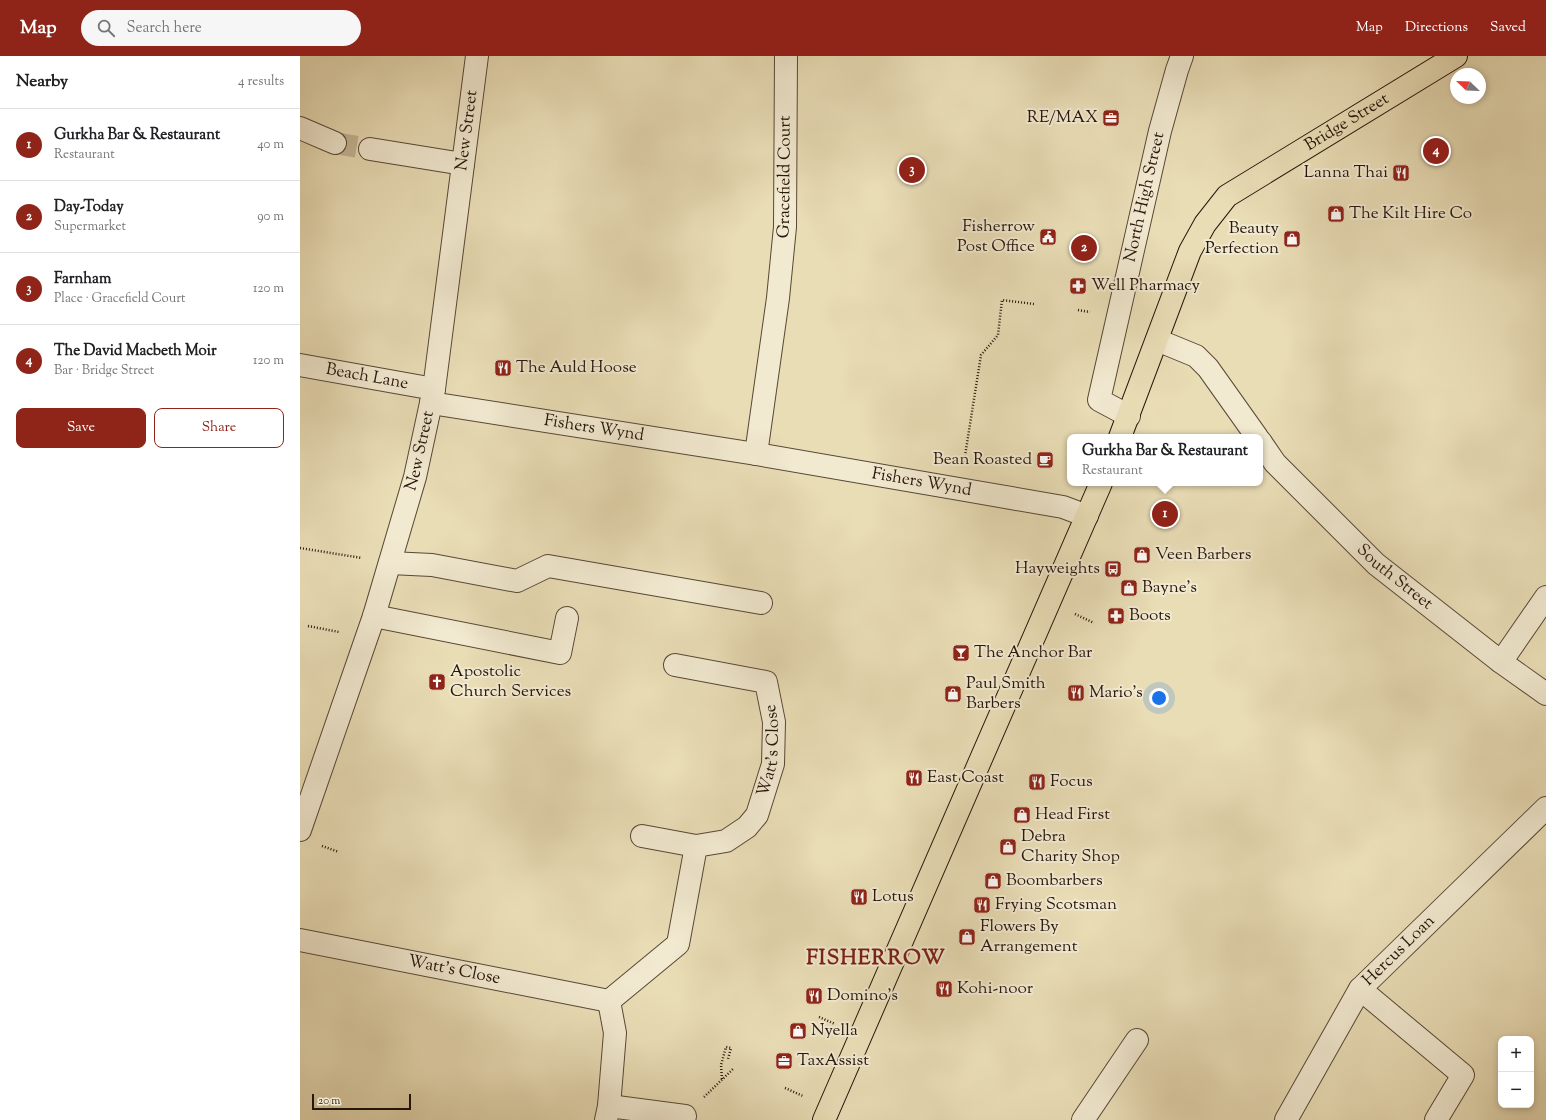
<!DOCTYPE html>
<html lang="en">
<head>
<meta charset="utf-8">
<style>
  body { margin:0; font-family:"Sorts Mill Goudy",serif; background:#f6f6f6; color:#202124 }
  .controls { position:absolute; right:12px; bottom:12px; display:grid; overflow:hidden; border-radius:8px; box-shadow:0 2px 6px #0003 }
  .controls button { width:36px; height:36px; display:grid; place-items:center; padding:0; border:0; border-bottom:1px solid #e0e0e0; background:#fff; color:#202124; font:20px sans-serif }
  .compass { position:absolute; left:1150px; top:12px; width:36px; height:36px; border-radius:50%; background:#fff; box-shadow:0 2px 6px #0003; rotate:293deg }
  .scale { position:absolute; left:12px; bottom:10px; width:99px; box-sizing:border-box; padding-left:4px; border:2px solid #27160c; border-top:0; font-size:11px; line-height:14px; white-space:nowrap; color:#27160c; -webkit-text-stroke:3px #f1e9d0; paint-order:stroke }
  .you { position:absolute; left:859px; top:642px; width:14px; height:14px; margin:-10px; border:3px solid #fff; border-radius:50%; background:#1a73e8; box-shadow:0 0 0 6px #1a73e833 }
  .badge { display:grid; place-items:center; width:26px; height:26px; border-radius:50%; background:#8f2418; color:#fff; font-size:13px; font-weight:700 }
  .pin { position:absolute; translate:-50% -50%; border:2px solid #fff; box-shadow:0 1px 4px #0006 }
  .popup { position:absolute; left:767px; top:378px; width:196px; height:52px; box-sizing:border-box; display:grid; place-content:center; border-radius:8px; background:#fff; filter:drop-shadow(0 1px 3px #0005); font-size:13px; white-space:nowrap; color:#757577 }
  .popup b { font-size:15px; color:#202124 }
  .popup::after { content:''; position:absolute; left:50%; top:100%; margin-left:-8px; border:8px solid transparent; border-top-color:#fff }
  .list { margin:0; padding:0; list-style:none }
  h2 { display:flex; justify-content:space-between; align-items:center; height:52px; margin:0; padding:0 16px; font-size:17px }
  h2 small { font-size:13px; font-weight:400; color:#757577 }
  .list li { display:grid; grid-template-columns:26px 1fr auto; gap:12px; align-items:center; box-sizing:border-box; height:72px; padding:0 16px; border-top:1px solid #e0e0e0 }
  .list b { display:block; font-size:15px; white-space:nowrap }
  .list p { margin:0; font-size:13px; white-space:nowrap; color:#757577 }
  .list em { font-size:13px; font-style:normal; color:#757577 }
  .actions { display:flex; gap:8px; padding:12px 16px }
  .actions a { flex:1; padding:9px 0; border:1px solid #8f2418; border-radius:8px; text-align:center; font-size:14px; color:#8f2418 }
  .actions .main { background:#8f2418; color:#fff }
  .icon { flex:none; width:22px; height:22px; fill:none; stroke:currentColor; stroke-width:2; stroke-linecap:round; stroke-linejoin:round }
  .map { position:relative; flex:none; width:1246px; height:1064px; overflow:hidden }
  header { display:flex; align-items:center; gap:24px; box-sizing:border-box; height:56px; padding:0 20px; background:#8f2418; color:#fff }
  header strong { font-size:19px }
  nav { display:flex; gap:22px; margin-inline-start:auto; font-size:14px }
  .search { width:280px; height:36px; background:#f6f6f6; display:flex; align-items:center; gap:10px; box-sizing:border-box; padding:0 14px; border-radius:22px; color:#757577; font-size:15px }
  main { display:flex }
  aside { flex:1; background:#fff }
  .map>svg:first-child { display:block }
</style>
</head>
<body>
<header>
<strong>Map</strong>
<div class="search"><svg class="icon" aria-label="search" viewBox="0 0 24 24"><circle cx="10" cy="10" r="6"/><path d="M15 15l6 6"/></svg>Search here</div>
<nav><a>Map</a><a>Directions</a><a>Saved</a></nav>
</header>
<main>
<aside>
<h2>Nearby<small>4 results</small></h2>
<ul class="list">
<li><span class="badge">1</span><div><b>Gurkha Bar &amp; Restaurant</b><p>Restaurant</p></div><em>40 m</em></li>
<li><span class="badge">2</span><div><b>Day-Today</b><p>Supermarket</p></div><em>90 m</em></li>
<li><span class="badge">3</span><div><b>Farnham</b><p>Place · Gracefield Court</p></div><em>120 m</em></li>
<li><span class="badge">4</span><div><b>The David Macbeth Moir</b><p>Bar · Bridge Street</p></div><em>120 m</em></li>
</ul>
<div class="actions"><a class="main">Save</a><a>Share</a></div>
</aside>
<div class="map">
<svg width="1246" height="1064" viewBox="0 0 1246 1064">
  <rect width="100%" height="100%" fill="#e9ddb6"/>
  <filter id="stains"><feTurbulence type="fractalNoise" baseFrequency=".005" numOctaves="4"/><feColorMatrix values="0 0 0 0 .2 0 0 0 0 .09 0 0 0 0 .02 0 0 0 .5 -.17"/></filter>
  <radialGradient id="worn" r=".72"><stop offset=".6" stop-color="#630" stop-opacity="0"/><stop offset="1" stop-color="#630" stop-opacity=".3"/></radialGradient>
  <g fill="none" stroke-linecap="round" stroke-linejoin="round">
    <!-- minor-tunnel -->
    <path stroke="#c2b594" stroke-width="22" stroke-dasharray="22 11" stroke-linecap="butt" d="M 35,87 L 70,93"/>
    <defs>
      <g id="minor">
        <path d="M 0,72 L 35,87"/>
        <path d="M 70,93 L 163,108"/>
        <path d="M 857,284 L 896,300 L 908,312 L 957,381"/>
        <path id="s1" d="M 0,309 L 134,333"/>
        <path id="s2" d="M 131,347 L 456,398 L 659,433 L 763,451 L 787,460"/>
        <path id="s3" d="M 829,360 L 799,344 L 860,75 L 877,14 L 882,0"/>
        <path id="s4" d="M 960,385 L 975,407 L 1076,508 L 1201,606 L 1246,638"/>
        <path id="s5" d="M 456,398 L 478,242 L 485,171 L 486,0"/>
        <path d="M 90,507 L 132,509 L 217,525 L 248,510 L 461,547"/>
        <path d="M 74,560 L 260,597 L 267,562"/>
        <path d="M 1201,606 L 1246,541"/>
        <path id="s6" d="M 0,774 L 74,560 L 115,421 L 134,333 L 177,0"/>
        <path d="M 342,780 L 396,790"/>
        <path id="s7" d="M 0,884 L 309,945"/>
        <path d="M 1060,933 L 1163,1019 L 1136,1064"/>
        <path d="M 309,1050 L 385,1060"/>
        <path id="s8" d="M 306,1064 L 309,1050 L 315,977 L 309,945 L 378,888 L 396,790 L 426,785 L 447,771 L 457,759 L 473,708 L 474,666 L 466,626 L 375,609"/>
        <path d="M 783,1064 L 837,984"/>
        <path id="s9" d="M 986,1064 L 1060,933 L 1246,752"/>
      </g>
      <g id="major">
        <path id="s10" d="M 820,381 L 890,195 L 905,168 L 927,140 L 1156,0"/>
        <path d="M 524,1064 L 801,427"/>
      </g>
    </defs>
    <!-- minor casing -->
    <use href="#minor" stroke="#584836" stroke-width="24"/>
    <!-- major casing -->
    <use href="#major" stroke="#27160c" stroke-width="24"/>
    <!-- path -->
    <g stroke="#27160c" stroke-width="2.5" stroke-dasharray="1 2" stroke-linecap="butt">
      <path d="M 778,254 L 790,256"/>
      <path d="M 664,406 L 681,299 L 698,279 L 702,244 L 734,248"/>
      <path d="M 0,492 L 62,502"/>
      <path d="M 775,558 L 794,567"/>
      <path d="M 8,570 L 39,576"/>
      <path d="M 22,790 L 39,796"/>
      <path d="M 519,961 L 535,968"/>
      <path d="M 422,1023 L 421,1009 L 426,991 L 431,992 L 428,1003"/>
      <path d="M 485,1032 L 503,1040"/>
      <path d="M 404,1041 L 433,1013"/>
    </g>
    <!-- minor -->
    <use href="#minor" stroke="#f1e9d0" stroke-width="22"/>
    <!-- major -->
    <use href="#major" stroke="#e9ddb6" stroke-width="22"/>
  </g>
  <!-- icons -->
  <defs>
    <symbol id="office-square" viewBox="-11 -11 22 22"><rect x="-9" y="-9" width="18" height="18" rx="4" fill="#8f2418" stroke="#f1e9d0"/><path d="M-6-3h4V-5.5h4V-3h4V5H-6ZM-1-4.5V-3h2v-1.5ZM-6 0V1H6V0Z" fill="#fff"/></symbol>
    <symbol id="restaurant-square" viewBox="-11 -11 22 22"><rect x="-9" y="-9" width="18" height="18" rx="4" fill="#8f2418" stroke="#f1e9d0"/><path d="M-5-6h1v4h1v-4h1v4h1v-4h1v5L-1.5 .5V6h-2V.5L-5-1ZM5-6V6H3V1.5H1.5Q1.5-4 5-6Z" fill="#fff"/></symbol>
    <symbol id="shop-square" viewBox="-11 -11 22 22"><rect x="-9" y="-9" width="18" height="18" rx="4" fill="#8f2418" stroke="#f1e9d0"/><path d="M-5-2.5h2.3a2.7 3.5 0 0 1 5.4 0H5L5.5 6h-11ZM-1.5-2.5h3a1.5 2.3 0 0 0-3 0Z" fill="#fff"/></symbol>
    <symbol id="civic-square" viewBox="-11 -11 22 22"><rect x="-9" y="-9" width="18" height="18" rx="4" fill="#8f2418" stroke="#f1e9d0"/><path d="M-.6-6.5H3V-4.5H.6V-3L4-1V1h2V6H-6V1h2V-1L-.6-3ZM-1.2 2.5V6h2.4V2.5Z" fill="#fff"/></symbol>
    <symbol id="pharmacy-square" viewBox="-11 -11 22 22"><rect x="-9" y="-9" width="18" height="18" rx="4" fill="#8f2418" stroke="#f1e9d0"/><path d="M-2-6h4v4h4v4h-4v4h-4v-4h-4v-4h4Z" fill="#fff"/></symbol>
    <symbol id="cafe-square" viewBox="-11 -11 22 22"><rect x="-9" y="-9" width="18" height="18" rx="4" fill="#8f2418" stroke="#f1e9d0"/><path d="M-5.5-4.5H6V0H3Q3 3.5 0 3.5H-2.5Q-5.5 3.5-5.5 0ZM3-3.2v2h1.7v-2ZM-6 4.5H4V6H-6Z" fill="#fff"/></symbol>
    <symbol id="bus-square" viewBox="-11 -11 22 22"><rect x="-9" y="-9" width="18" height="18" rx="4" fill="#8f2418" stroke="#f1e9d0"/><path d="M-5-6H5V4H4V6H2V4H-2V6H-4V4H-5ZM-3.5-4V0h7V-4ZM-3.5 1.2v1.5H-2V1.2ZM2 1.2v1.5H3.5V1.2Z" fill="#fff"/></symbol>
    <symbol id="bar-square" viewBox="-11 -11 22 22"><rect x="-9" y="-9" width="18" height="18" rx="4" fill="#8f2418" stroke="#f1e9d0"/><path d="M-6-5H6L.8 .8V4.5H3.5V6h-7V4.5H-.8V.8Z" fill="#fff"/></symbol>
    <symbol id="church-square" viewBox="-11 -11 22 22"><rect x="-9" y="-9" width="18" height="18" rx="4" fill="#8f2418" stroke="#f1e9d0"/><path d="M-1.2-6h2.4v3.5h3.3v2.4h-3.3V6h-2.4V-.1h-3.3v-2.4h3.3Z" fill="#fff"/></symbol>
  </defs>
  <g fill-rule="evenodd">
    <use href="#office-square" x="801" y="52" width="20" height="20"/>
    <use href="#restaurant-square" x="1091" y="107" width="20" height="20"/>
    <use href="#shop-square" x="1026" y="148" width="20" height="20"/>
    <use href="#civic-square" x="738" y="171" width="20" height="20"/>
    <use href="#shop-square" x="982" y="173" width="20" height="20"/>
    <use href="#pharmacy-square" x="768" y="220" width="20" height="20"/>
    <use href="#restaurant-square" x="193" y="302" width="20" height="20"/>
    <use href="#cafe-square" x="735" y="394" width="20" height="20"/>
    <use href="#shop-square" x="832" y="489" width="20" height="20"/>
    <use href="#bus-square" x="803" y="503" width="20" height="20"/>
    <use href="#shop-square" x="819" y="522" width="20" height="20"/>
    <use href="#pharmacy-square" x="806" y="550" width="20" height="20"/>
    <use href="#bar-square" x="651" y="587" width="20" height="20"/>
    <use href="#church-square" x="127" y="616" width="20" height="20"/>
    <use href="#restaurant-square" x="766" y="627" width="20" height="20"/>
    <use href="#shop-square" x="643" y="628" width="20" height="20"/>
    <use href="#restaurant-square" x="604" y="712" width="20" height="20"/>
    <use href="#restaurant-square" x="727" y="716" width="20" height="20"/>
    <use href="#shop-square" x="712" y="749" width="20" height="20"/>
    <use href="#shop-square" x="698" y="781" width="20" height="20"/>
    <use href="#shop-square" x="683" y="815" width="20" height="20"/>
    <use href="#restaurant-square" x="549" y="831" width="20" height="20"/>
    <use href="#restaurant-square" x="672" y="839" width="20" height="20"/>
    <use href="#shop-square" x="657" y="871" width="20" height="20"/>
    <use href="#restaurant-square" x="634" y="923" width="20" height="20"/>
    <use href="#restaurant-square" x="504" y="930" width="20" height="20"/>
    <use href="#shop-square" x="488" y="965" width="20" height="20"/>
    <use href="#office-square" x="474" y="995" width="20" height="20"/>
  </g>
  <g text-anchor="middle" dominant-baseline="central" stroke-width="4" stroke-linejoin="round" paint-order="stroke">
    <!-- poi labels -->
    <g font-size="17" fill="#27160c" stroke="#f1e9d0" text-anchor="start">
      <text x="798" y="62" text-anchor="end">RE/MAX</text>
      <text x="1088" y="117" text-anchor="end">Lanna Thai</text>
      <text x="1049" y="158">The Kilt Hire Co</text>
      <text x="735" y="171" text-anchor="end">Fisherrow<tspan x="735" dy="20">Post Office</tspan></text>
      <text x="979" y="173" text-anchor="end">Beauty<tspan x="979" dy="20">Perfection</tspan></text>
      <text x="791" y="230">Well Pharmacy</text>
      <text x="216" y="312">The Auld Hoose</text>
      <text x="732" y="404" text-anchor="end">Bean Roasted</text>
      <text x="855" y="499">Veen Barbers</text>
      <text x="800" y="513" text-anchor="end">Hayweights</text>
      <text x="842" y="532">Bayne's</text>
      <text x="829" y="560">Boots</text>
      <text x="674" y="597">The Anchor Bar</text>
      <text x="150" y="616">Apostolic<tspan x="150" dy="20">Church Services</tspan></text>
      <text x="666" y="628">Paul Smith<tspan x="666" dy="20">Barbers</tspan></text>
      <text x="789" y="637">Mario's</text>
      <text x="627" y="722">East Coast</text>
      <text x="750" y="726">Focus</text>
      <text x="735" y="759">Head First</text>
      <text x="721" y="781">Debra<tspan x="721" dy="20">Charity Shop</tspan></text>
      <text x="706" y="825">Boombarbers</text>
      <text x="572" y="841">Lotus</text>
      <text x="695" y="849">Frying Scotsman</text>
      <text x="680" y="871">Flowers By<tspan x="680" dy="20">Arrangement</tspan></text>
      <text x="657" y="933">Kohi-noor</text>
      <text x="527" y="940">Domino's</text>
      <text x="511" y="975">Nyella</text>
      <text x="497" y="1005">TaxAssist</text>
    </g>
    <!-- street labels -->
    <g font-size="17" fill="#27160c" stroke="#f1e9d0">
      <text stroke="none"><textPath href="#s10" startOffset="406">Bridge Street</textPath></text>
      <text stroke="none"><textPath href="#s6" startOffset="722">New Street</textPath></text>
      <text stroke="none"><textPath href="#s5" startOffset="279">Gracefield Court</textPath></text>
      <text stroke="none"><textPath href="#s3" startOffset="242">North High Street</textPath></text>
      <text stroke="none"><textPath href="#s1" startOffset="68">Beach Lane</textPath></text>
      <text stroke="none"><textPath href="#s2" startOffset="165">Fishers Wynd</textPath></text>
      <text stroke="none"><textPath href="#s6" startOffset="398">New Street</textPath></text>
      <text stroke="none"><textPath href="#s2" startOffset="497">Fishers Wynd</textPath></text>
      <text stroke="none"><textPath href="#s4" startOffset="192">South Street</textPath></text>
      <text stroke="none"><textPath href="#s8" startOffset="447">Watt's Close</textPath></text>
      <text stroke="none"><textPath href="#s9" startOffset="205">Hercus Loan</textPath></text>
      <text stroke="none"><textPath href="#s7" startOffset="157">Watt's Close</textPath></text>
    </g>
    <!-- district labels -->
    <g font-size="21" font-weight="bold" letter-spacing="1" fill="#7a1f14" stroke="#f1e9d0">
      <text x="576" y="903">FISHERROW</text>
    </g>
  </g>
  <rect width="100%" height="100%" filter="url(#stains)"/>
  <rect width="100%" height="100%" fill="url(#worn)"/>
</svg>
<div class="controls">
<button>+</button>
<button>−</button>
</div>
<svg class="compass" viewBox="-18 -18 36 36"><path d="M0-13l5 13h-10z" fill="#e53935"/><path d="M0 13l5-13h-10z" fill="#757577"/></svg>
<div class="scale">20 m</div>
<div class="you"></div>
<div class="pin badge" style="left:865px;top:458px">1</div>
<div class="popup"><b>Gurkha Bar &amp; Restaurant</b>Restaurant</div>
<div class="pin badge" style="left:784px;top:192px">2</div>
<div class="pin badge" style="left:612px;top:114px">3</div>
<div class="pin badge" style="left:1136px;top:95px">4</div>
</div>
</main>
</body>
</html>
